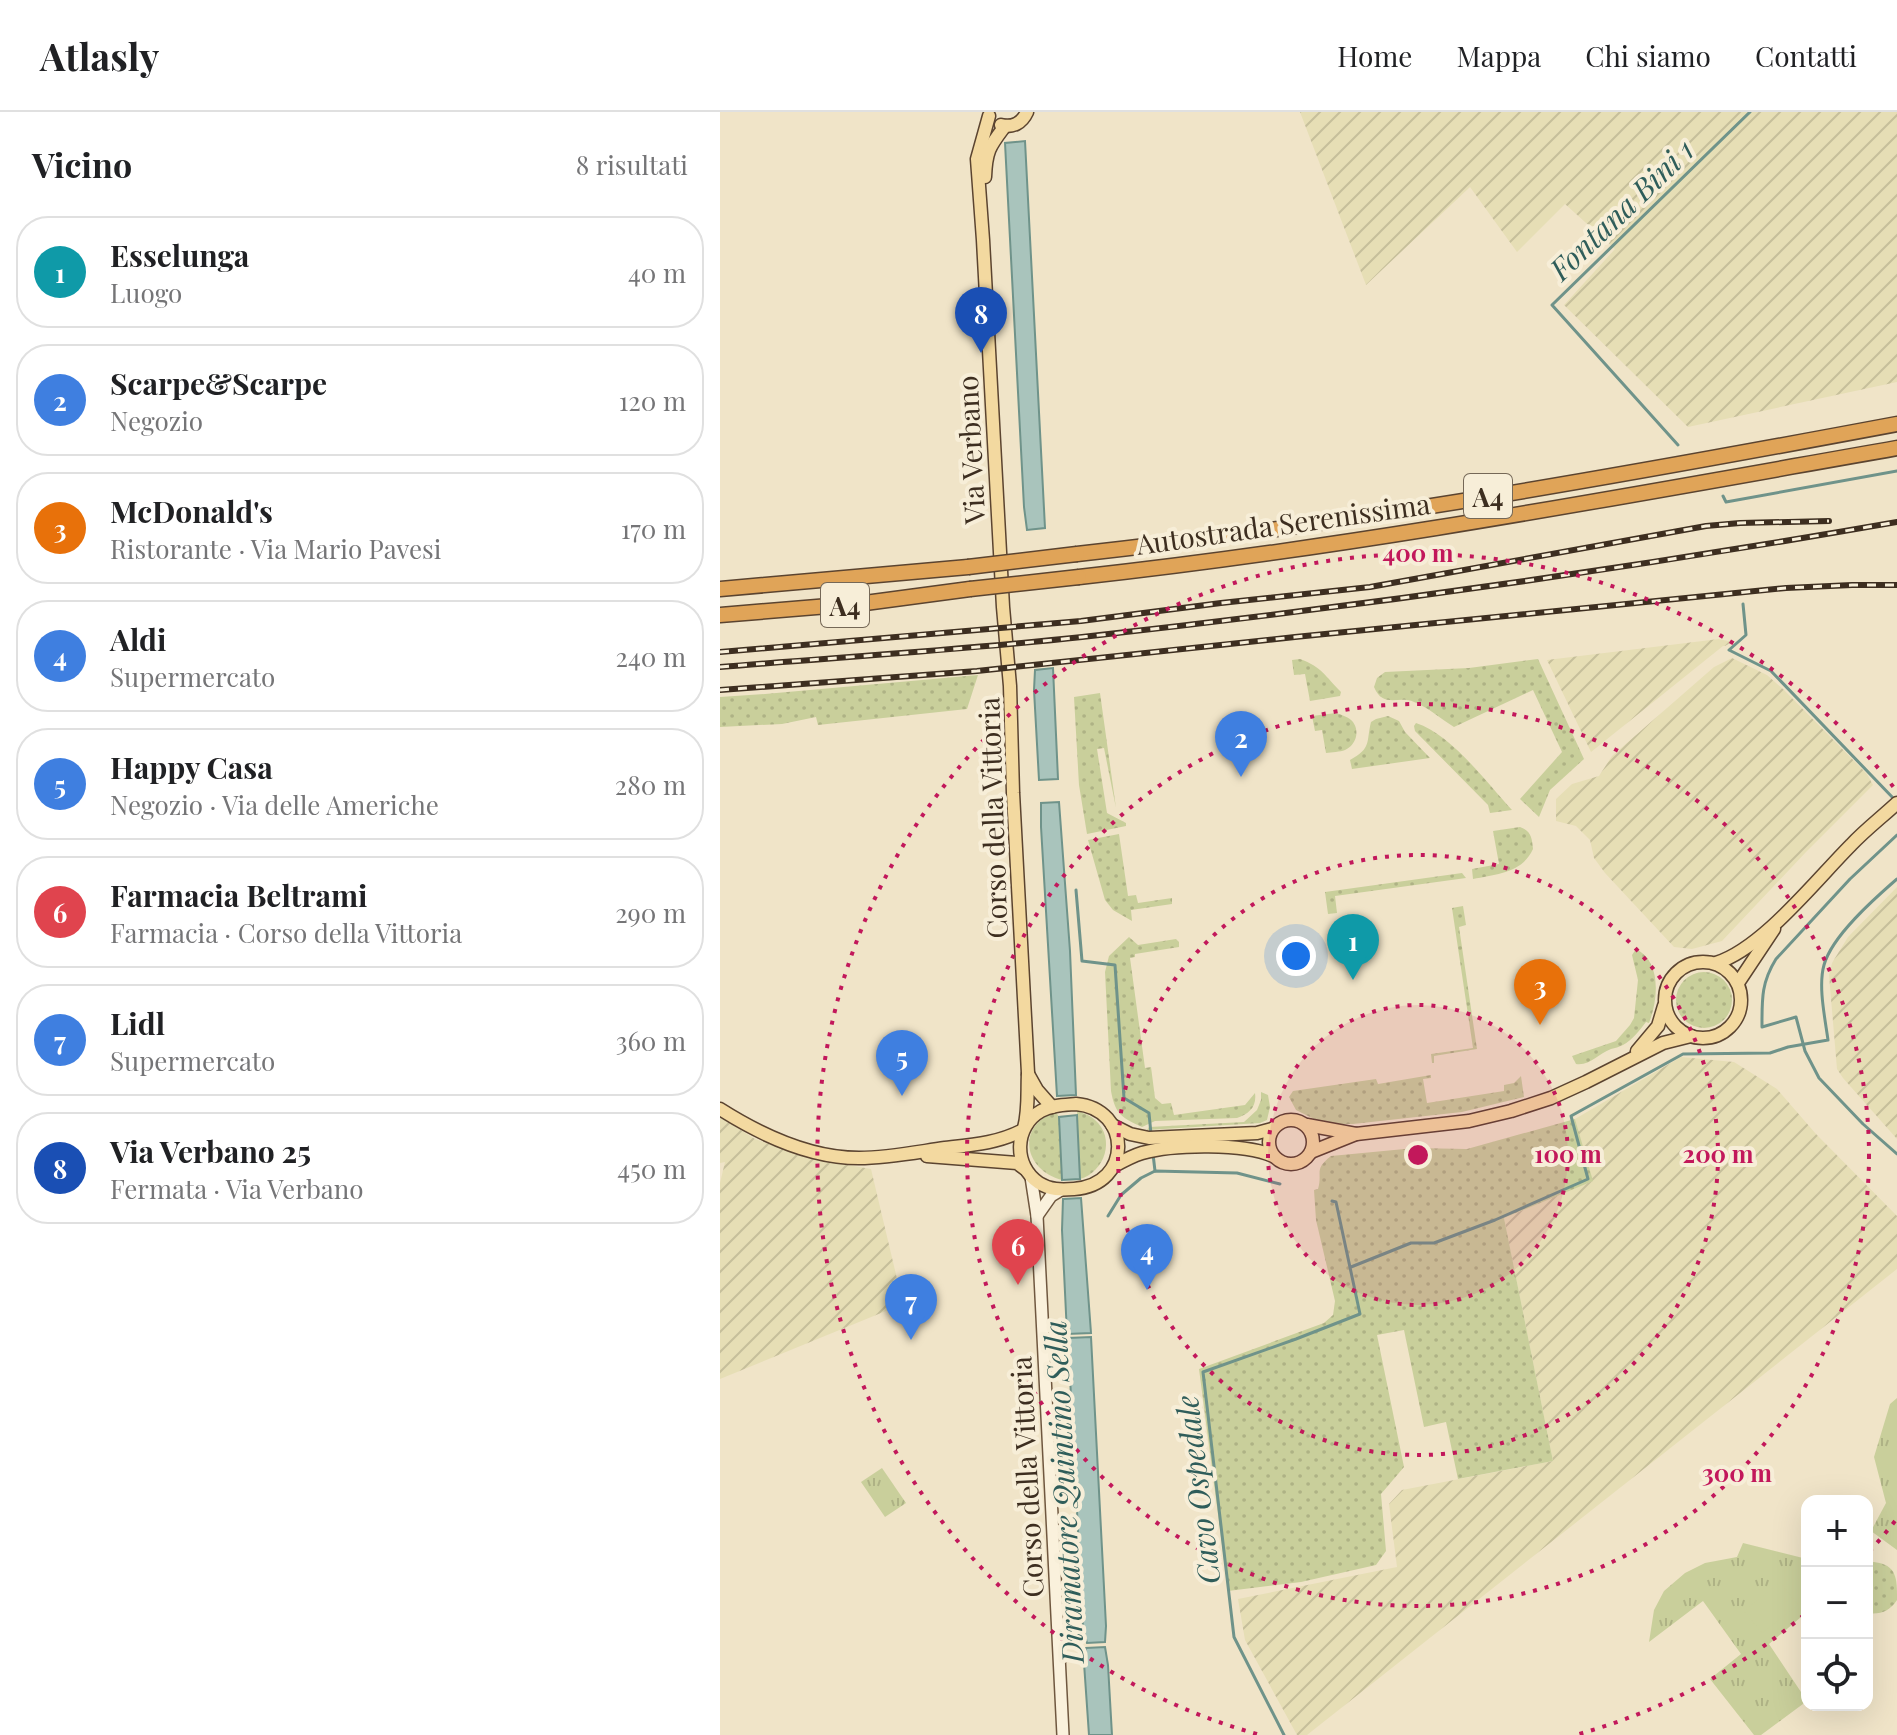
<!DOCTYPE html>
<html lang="it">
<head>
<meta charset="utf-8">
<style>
  body { margin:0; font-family:"Playfair Display",serif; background:#f6f6f6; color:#202124 }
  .controls { position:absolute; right:24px; bottom:24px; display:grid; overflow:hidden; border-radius:16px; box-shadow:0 8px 32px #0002 }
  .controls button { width:72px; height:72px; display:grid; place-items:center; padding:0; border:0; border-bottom:2px solid #e0e0e0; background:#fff; color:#202124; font:40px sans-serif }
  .you { position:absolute; left:576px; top:844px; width:28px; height:28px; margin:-20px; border:6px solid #fff; border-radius:50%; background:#1a73e8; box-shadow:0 0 0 12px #1a73e833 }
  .badge { display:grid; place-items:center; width:52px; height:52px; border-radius:50%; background:#1a73e8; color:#fff; font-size:26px; font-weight:700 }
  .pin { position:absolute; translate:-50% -66px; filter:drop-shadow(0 2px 4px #0008) }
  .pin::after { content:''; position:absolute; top:42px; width:28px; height:24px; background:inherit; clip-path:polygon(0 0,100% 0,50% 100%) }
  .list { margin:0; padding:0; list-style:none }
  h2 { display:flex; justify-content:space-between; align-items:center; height:104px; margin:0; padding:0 32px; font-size:34px }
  h2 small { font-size:26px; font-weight:400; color:#757577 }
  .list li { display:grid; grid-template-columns:52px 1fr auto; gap:24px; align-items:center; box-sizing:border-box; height:112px; margin:0 16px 16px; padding:0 16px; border:2px solid #e0e0e0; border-radius:32px }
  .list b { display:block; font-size:30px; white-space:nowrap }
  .list p { margin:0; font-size:26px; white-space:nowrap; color:#757577 }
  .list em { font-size:26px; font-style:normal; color:#757577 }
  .icon { flex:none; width:44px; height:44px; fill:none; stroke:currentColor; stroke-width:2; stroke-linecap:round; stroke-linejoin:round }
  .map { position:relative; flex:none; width:1177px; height:1623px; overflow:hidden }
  header { display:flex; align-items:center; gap:48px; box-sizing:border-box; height:112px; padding:0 40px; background:#fff; border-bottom:2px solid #e0e0e0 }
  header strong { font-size:38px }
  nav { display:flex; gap:44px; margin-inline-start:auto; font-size:28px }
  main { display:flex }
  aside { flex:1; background:#fff }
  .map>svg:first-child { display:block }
</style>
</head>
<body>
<header>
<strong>Atlasly</strong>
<nav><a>Home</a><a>Mappa</a><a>Chi siamo</a><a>Contatti</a></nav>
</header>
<main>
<aside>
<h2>Vicino<small>8 risultati</small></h2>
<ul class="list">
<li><span class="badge" style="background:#0f9aa8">1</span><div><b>Esselunga</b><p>Luogo</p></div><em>40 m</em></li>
<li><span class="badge" style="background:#3f7fe0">2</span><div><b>Scarpe&amp;Scarpe</b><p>Negozio</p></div><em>120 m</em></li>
<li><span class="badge" style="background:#e8710a">3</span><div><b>McDonald's</b><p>Ristorante · Via Mario Pavesi</p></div><em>170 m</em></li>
<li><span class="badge" style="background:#3f7fe0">4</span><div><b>Aldi</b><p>Supermercato</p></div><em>240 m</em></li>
<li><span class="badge" style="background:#3f7fe0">5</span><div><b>Happy Casa</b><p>Negozio · Via delle Americhe</p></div><em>280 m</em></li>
<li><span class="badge" style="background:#e0444e">6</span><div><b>Farmacia Beltrami</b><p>Farmacia · Corso della Vittoria</p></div><em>290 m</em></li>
<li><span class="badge" style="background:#3f7fe0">7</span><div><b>Lidl</b><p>Supermercato</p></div><em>360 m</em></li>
<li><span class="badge" style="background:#1a4fb4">8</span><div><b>Via Verbano 25</b><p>Fermata · Via Verbano</p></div><em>450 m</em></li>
</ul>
</aside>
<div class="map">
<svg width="1177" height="1623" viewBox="0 0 1177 1623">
  <defs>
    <pattern id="farmland-furrows" width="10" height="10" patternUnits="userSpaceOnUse" patternTransform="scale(2)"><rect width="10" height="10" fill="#e6deb5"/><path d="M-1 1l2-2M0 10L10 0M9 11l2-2" fill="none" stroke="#c6bf9b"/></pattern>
    <pattern id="grass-dots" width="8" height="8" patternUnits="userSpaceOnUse" patternTransform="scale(2)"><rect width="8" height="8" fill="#c9cf9b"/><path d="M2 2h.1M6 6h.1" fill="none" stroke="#aeb285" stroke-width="1.8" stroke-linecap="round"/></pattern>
    <pattern id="park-tufts" width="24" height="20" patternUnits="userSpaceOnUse" patternTransform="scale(2)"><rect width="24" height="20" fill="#c9cf9b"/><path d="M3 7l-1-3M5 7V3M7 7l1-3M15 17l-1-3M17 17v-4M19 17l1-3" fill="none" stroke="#aeb285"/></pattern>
  </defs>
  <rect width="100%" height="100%" fill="#f0e4c8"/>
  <!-- farmland -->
  <g fill="url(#farmland-furrows)">
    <path d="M 580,0 L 1177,0 L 1177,270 L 968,315 L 844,193 L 895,137 L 845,92 L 797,140 L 750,75 L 646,173 Z"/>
    <path d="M 999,527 L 1012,530 L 1005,534 L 1003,534 L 871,640 L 827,548 Z"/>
    <path d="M 1012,546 L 1047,563 L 1063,577 L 1147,662 L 1153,673 L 1086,740 L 1002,829 L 972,837 L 954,835 L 885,761 L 874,746 L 870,728 L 856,714 L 836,709 L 836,687 L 852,672 L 879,664 L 892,644 L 994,555 Z"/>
    <path d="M 1177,775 L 1177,1027 L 1123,966 L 1117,957 L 1109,863 L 1112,851 L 1128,825 Z"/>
    <path d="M 961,945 L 1014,950 L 1057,977 L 1096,1022 L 1177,1104 L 1177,1157 L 587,1623 L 577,1623 L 525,1528 L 518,1487 L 677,1455 L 669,1392 L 682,1378 L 833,1349 L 784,1106 L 872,1069 L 855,1007 Z"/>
    <path d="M 0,1005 L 35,1027 L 88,1046 L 151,1057 L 183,1192 L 0,1267 L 0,1071 L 5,1050 L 0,1051 Z"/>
  </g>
  <!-- grass -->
  <g fill="url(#grass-dots)">
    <path d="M 580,547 C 602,555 605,564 621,580 L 620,584 L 590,589 L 585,562 L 574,563 L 572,548 Z"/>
    <path d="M 818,547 L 864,647 L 830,678 L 819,705 L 800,687 L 842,640 L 813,578 L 734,615 C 721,607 708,595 694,590 C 679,583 663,597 654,575 L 657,566 L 665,560 L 749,556 Z"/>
    <path d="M 258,563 L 247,597 L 98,613 L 96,605 L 62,612 L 0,615 L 0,585 L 45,582 Z"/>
    <path d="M 380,581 L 396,696 L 384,636 L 377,637 L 387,701 L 406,711 L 406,714 L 367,722 L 359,673 L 354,585 Z"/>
    <path d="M 616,601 C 622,603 629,605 633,610 C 640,620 636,633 625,638 C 620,640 612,640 606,641 L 602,618 L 595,619 L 592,604 Z"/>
    <path d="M 668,604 L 679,609 L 685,620 L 710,646 L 632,657 L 630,648 C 652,636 646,630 651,610 L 656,607 Z"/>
    <path d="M 696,611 C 732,623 766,670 792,698 L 770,701 L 768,693 L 695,619 L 694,614 Z"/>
    <path d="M 800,715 C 811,719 812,726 813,737 C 802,761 777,762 753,767 L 752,757 L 779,752 L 773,719 Z"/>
    <path d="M 399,722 L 408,784 L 416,783 L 418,791 L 452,786 L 452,792 L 411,798 L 412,809 L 393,798 L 385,788 L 368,728 Z"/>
    <path d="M 742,761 L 746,766 L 615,784 L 617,801 L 608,802 L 605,780 Z"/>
    <path d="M 743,794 L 746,813 L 739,815 L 757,937 L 714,944 L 714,951 L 712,951 L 711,942 L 753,936 L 732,796 Z"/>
    <path d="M 409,825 L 418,833 L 456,827 L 459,830 L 459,835 L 415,842 L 415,845 L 410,846 L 425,956 L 431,955 L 435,986 L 442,992 L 451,991 L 454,1003 L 525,993 L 535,981 C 537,995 529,1002 517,1006 L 435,1009 L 422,1015 C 402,1006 395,1002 391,979 L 385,860 L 389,844 Z"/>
    <path d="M 916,837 C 942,850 938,888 929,911 L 926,910 C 920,918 912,928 903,933 C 899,935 895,936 891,937 C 878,942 870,954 856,952 L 852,944 L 896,929 L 910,913 L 914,906 L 918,868 L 912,843 Z"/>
    <circle cx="984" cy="888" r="28"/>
    <path d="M 711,963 L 711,966 L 703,967 L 707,991 L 784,979 L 784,973 L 794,971 L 801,964 L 804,985 L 742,1000 L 633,1012 L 609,1012 L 596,1008 L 576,998 L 569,985 L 573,979 L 656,967 L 658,972 Z"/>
    <path d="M 541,980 L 548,983 L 550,995 L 547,1008 L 540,1011 L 427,1018 L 429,1015 L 524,1010 L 537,998 L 541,988 Z"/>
    <path d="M 357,999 C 363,1001 370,1003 375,1008 C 396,1026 385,1060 360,1067 Z"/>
    <path d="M 336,1000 L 339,1005 L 342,1068 C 303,1058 296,1013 336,1000 Z"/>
    <path d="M 855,1007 L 873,1069 L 784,1106 L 833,1349 L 738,1367 L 726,1310 L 704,1315 L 684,1218 L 657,1223 L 684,1355 L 661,1382 L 666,1439 L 656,1453 L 581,1470 L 508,1479 L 479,1257 L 604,1211 L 613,1203 L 615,1189 L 596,1108 L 594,1078 L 598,1077 C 603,1060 593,1058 611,1044 L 695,1036 L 747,1037 Z"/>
    <path d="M 1154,1450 C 1177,1453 1177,1466 1177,1488 C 1170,1499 1160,1503 1147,1501 L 1147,1451 Z"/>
  </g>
  <!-- park -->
  <g fill="url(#park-tufts)">
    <path d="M 1177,1286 L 1177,1438 L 1151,1419 L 1166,1391 L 1154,1345 L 1170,1292 Z"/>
    <path d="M 162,1356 L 186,1391 L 165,1405 L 141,1370 Z"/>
    <path d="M 1023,1431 L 1087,1447 L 1087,1500 L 1049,1532 L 1087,1589 L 1041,1623 L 1034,1623 L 990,1567 L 1021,1542 L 983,1489 L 929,1530 L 934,1498 L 944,1479 L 965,1461 L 985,1451 L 1017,1445 Z"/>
  </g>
  <!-- garden -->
  <path fill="#c9cf9b" d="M 1060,1470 L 1078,1493 L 1042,1521 L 1024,1499 Z"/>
  <!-- water -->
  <g fill="#a9c4bc" stroke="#6f938a" stroke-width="2">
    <path d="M 305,29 L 325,416 L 307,418 L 304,395 L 285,31 Z"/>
    <path d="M 333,556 L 338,667 L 319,668 L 314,578 L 315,558 Z"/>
    <path d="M 339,690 L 350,839 L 356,983 L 337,984 L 321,715 L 321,691 Z"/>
    <path d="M 357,1003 L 360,1067 L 342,1068 L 339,1005 Z"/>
    <path d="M 361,1086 L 371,1221 L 347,1222 L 342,1118 L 343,1087 Z"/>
    <path d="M 371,1225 L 386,1514 L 385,1530 L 367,1531 L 363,1515 L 348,1226 Z"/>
    <path d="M 385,1535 L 388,1553 L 392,1623 L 369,1623 L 364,1551 L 366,1536 Z"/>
  </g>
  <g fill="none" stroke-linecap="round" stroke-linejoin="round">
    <!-- stream -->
    <g stroke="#6f938a" stroke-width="3">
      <path d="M 958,333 L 832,193 L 1030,0"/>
      <path d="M 1003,384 L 1006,390 L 1177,359"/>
      <path d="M 1023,492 L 1026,523 L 1009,538 L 1051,559 L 1175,688"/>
      <path d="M 1177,723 L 1130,767 L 1056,847 C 1041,871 1042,888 1042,915 L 1076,905 L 1085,939 L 1099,966 L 1143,1012 L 1177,1042"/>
      <path d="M 356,778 L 362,849 L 395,853 L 404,986 L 429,1001 L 431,1022"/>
      <path d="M 433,1042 L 435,1059"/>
      <path d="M 388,1104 L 401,1083 L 421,1066 L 435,1059 L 517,1061 L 560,1072"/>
      <path d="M 631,1155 L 691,1131 L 714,1131 L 775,1108 L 868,1067 L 851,1004 L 963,942 L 1050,941 L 1068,935 L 1108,928 C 1105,906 1098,874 1104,853 C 1112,824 1154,787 1177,767"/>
      <path d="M 564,1623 L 514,1525 L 483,1260 L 576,1227 L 640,1202 L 616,1090 L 612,1089"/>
    </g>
    <defs>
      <g id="secondary">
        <path d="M 311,1065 L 317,1104 L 343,1623"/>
        <path d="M 317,1104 L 331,1084 L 341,1078"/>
      </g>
      <g id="primary">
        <path d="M 269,4 L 257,47 L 263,128 L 283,495 L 290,574 L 293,681 L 308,961 C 307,980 309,998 304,1016"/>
        <path d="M 281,13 C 293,16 302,11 307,0"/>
        <path d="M 265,65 C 266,38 270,34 285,14"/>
        <circle cx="983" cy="888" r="38"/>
        <path d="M 996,851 C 1042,837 1096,768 1131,733 C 1145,718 1162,705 1177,691"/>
        <path d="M 1018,871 L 1054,817"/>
        <path d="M 917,939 L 938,914 L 944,894"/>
        <path d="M 308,962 L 317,978 L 332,995"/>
        <path d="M 356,992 C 412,997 413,1073 354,1077 C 341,1078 330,1078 319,1071 C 293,1054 294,1014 321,999 C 332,993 344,993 356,992 Z"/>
        <path d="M 0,997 C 41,1023 89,1046 139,1046 C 168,1046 197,1040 225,1036 C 252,1033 279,1031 303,1018"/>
        <circle cx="571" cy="1030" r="22"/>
        <path d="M 392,1013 L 410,1022 L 429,1026 L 537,1021 L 552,1017"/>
        <path d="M 587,1013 L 636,1022"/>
        <path d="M 591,1040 L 636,1022 L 749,1009 L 791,999 L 831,986 L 866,970 L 943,931 L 971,924"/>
        <path d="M 207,1044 L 297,1051 L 305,1057"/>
        <path d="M 394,1054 C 403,1049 412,1044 422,1041 C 454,1032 524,1031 553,1044"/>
      </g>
      <g id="highway">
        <path d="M 357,442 C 632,412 905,363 1177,312"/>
        <path d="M 359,465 C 634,435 905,384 1177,336"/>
        <path d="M 0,477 L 248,455"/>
        <path d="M 0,503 L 145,491 L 250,477"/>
      </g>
    </defs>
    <!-- secondary casing -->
    <use href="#secondary" stroke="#6f573f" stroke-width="14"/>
    <!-- primary casing -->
    <use href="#primary" stroke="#5b4430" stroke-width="15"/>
    <!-- highway casing -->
    <use href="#highway" stroke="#5b4430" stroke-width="17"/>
    <!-- secondary -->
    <use href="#secondary" stroke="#faf1dc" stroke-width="11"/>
    <!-- primary -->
    <use href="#primary" stroke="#f3d9a0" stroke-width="12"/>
    <!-- highway -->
    <use href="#highway" stroke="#e0a458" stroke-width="14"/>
    <defs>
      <g id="rail">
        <path d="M 0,540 L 361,509 L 501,491 L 650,475 L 986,414 L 1020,411 L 1109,409"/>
        <path d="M 0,555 C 121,545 241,538 362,525 C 635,495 907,457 1177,410"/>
        <path d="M 0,578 L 257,559 L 575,525 L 1066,476 L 1132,473 L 1177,473"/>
      </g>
    </defs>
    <!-- rail casing -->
    <use href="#rail" stroke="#3d2e20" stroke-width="6"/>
    <!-- rail -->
    <use href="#rail" stroke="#f7eed8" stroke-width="3" stroke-dasharray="9" stroke-linecap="butt"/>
    <defs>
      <g id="highway-bridge">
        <path d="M 248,455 L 357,442"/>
        <path d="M 250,477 L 359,465"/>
      </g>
    </defs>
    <!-- highway-bridge casing -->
    <use href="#highway-bridge" stroke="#5b4430" stroke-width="17" stroke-linecap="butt"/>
    <!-- highway-bridge -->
    <use href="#highway-bridge" stroke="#e0a458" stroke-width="14"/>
  </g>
  <!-- distance rings -->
  <circle cx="698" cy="1043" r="150" fill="#c2185b" fill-opacity=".12"/>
  <g fill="none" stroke="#c2185b" stroke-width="4" stroke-dasharray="4 8">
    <circle cx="698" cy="1043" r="150"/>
    <circle cx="698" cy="1043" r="300"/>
    <circle cx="698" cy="1043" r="451"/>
    <path d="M1175 1409A601 601 0 0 1 1148 1441M1084 1503A601 601 0 0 1 859 1622M537 1622A601 601 0 1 1 1175 677"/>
  </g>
  <g text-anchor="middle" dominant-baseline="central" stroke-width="8" stroke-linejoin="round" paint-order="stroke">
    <!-- shield labels -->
    <g fill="#f7eed8" stroke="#756857" stroke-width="2">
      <rect x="744" y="362" width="48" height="44" rx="6"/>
      <rect x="101" y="471" width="48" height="44" rx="6"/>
    </g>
    <g font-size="26" font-weight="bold" fill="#3d2e20">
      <text x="768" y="384">A4</text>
      <text x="125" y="493">A4</text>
    </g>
    <!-- street labels -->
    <g font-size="28" fill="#3d2e20" stroke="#f7eed8">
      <text transform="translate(250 338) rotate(-93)">Via Verbano</text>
      <text transform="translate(563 411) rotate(-8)">Autostrada Serenissima</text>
      <text transform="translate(272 706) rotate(-92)">Corso della Vittoria</text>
      <text transform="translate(306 1365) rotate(-93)">Corso della Vittoria</text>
    </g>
    <!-- water labels -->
    <g font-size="30" font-style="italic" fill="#2f5d5a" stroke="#f7eed8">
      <text transform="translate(901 97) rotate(-44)">Fontana Bini 1</text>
      <text transform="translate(477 1378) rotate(-97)">Cavo Ospedale</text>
      <text transform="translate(343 1380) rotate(-93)">Diramatore Quintino Sella</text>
    </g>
  </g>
  <circle cx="698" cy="1043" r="12" fill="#c2185b" stroke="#f7eed8" stroke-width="4"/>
  <g font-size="24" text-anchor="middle" font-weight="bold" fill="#c2185b" stroke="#f7eed8" stroke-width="8" stroke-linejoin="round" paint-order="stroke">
    <text x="698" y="450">400 m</text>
    <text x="848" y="1051">100 m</text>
    <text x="998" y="1051">200 m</text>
    <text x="1017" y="1370">300 m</text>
  </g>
</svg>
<div class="controls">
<button>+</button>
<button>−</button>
<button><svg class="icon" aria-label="locate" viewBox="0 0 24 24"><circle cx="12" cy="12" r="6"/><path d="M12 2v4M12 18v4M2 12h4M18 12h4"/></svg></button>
</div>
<div class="you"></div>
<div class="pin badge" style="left:633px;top:868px;background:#0f9aa8">1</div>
<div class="pin badge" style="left:521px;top:665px;background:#3f7fe0">2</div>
<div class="pin badge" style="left:820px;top:913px;background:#e8710a">3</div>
<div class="pin badge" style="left:427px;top:1178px;background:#3f7fe0">4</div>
<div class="pin badge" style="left:182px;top:984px;background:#3f7fe0">5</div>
<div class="pin badge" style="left:298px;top:1173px;background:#e0444e">6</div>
<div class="pin badge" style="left:191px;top:1228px;background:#3f7fe0">7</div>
<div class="pin badge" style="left:261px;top:241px;background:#1a4fb4">8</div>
</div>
</main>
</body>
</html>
